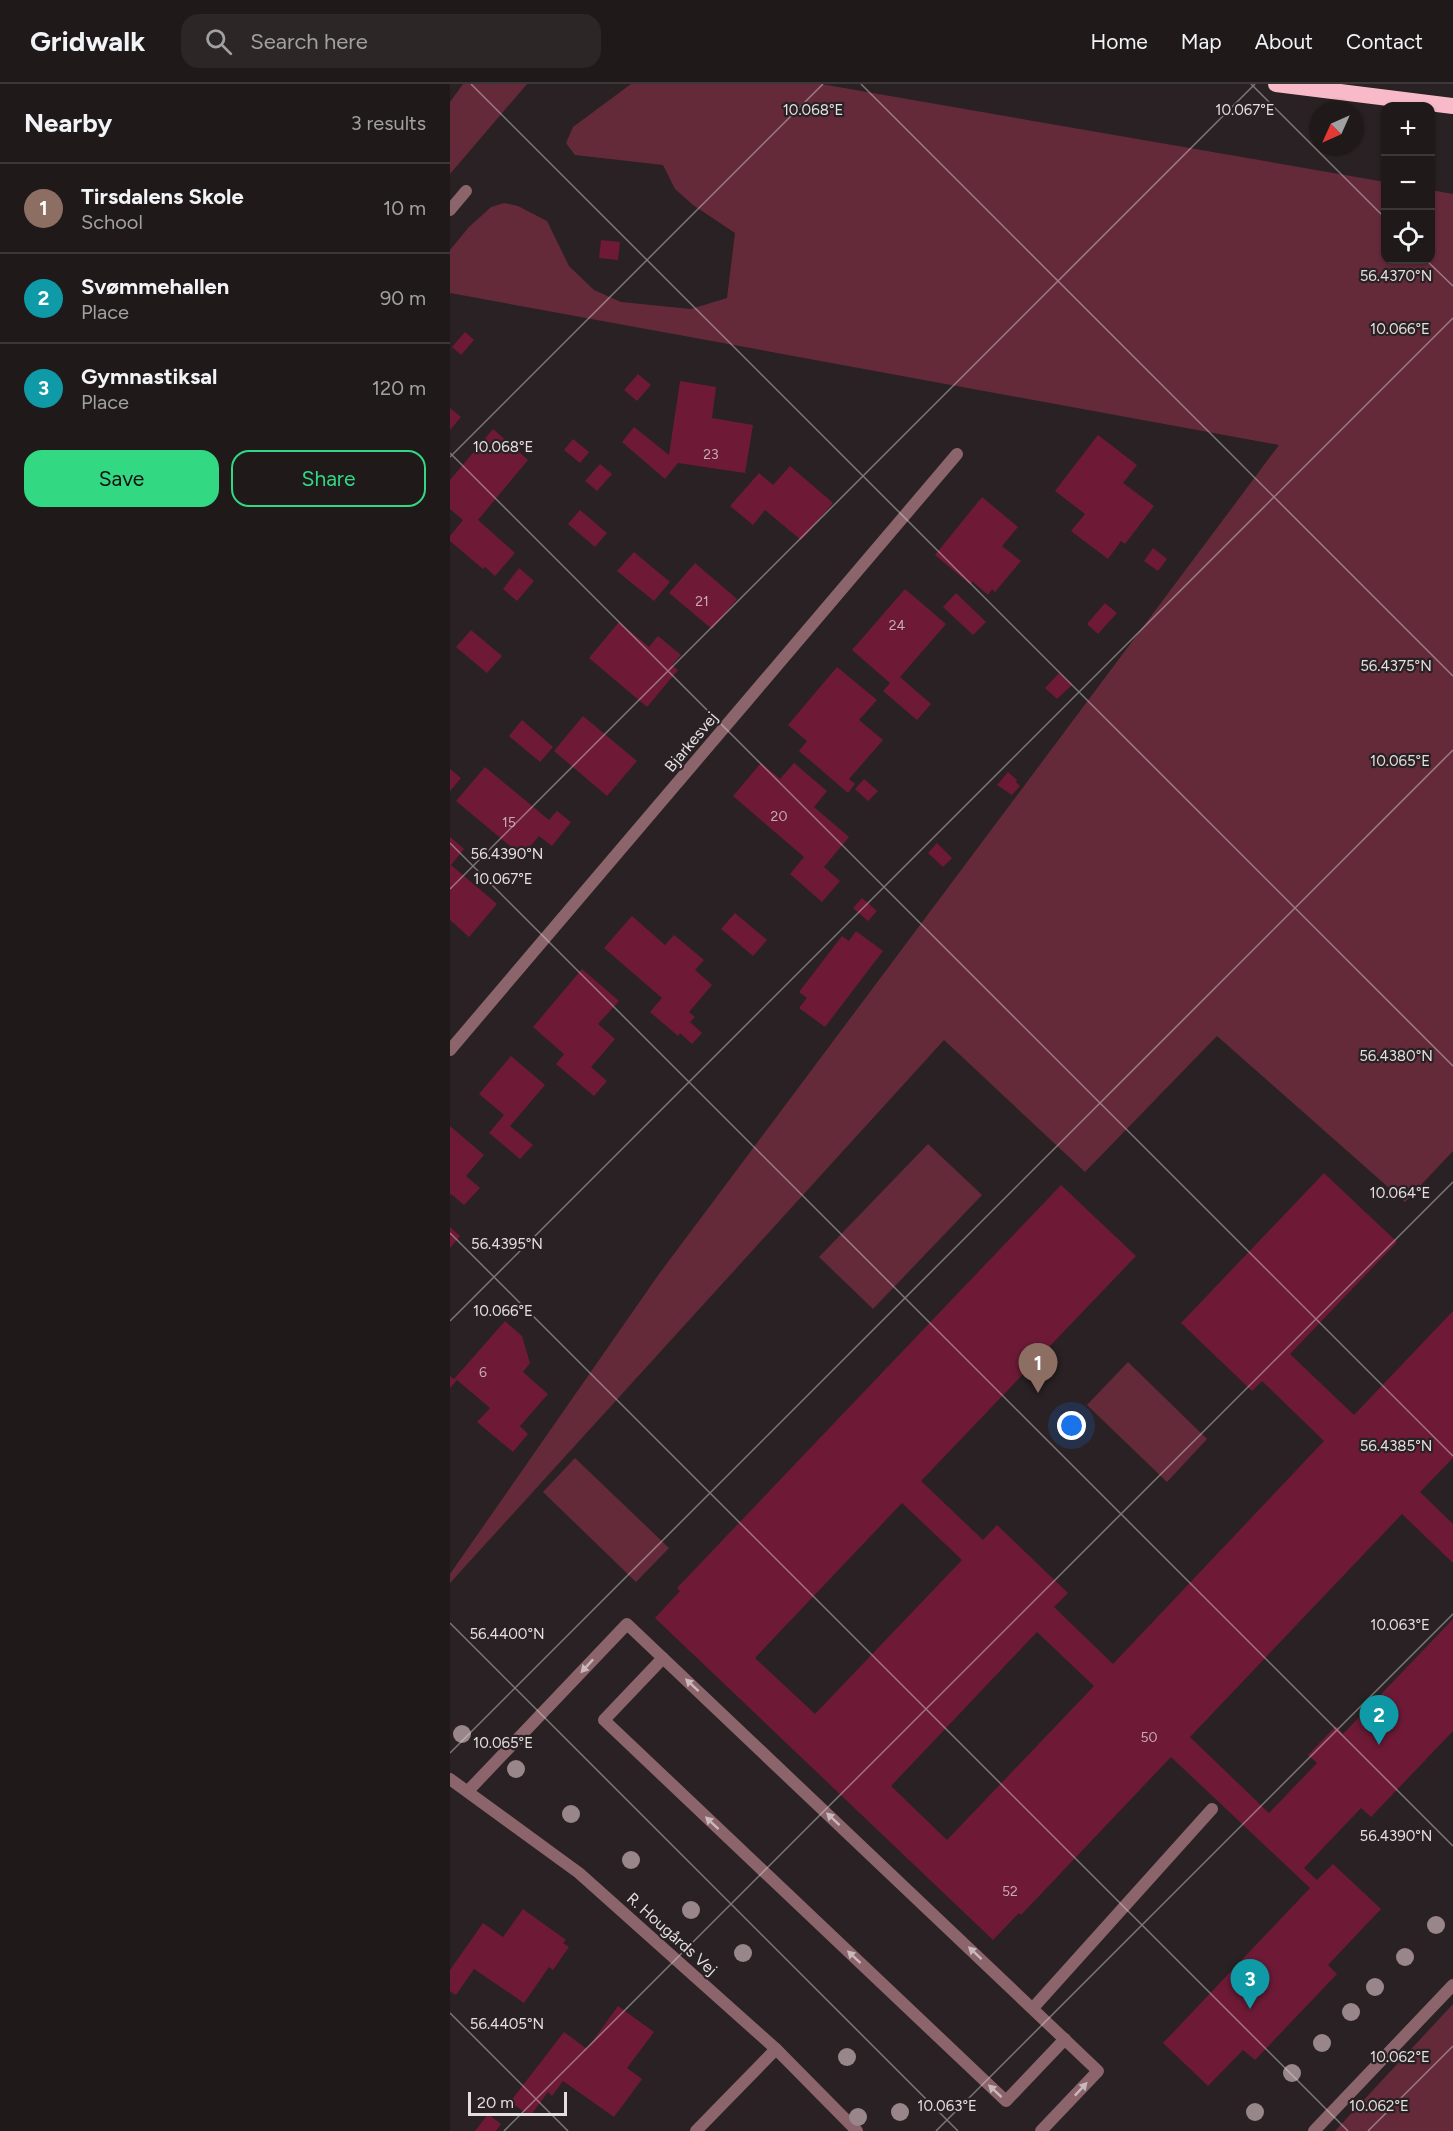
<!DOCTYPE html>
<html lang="en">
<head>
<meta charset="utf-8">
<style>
  body { margin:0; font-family:Figtree,sans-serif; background:#2c2627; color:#f1f3f6 }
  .controls { position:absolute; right:18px; top:18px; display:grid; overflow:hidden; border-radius:12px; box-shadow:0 2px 4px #0004 }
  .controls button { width:54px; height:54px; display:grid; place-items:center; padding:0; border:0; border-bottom:2px solid #3c3839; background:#1f191a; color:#f1f3f6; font:30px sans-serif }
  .compass { position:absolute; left:859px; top:18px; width:54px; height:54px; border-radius:50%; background:#1f191a; box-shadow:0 2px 4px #0004; rotate:225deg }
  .scale { position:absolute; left:18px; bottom:15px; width:99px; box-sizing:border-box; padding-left:6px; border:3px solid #e3dedf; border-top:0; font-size:16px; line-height:21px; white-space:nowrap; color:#e3dedf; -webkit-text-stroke:4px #292123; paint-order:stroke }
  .you { position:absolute; left:622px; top:1342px; width:21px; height:21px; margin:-15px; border:4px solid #fff; border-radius:50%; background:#1a73e8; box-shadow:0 0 0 9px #1a73e833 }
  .badge { display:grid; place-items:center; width:39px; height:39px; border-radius:50%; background:#32d882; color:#fff; font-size:20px; font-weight:700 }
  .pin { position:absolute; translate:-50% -50px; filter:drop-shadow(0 2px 3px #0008) }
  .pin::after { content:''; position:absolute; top:32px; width:21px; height:18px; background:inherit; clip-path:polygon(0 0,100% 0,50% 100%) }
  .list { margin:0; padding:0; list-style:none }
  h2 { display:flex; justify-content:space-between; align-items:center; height:78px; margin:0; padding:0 24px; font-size:26px }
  h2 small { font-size:20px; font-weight:400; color:#a1a0a2 }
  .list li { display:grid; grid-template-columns:39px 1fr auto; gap:18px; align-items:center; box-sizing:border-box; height:90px; padding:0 24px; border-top:2px solid #3c3839 }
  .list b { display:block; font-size:22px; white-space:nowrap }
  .list p { margin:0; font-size:20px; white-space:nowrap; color:#a1a0a2 }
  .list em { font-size:20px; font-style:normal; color:#a1a0a2 }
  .actions { display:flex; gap:12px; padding:18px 24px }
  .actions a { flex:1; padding:14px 0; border:2px solid #32d882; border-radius:18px; text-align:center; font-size:21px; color:#32d882 }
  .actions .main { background:#32d882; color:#111 }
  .icon { flex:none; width:33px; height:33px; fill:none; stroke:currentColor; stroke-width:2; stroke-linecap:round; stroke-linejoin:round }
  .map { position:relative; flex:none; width:1003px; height:2047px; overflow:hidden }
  header { display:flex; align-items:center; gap:36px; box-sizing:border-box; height:84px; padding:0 30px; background:#1f191a; border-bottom:2px solid #3c3839 }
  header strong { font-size:28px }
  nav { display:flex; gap:33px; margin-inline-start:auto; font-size:21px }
  .search { width:420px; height:54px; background:#2c2627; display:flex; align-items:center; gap:15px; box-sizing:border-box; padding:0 21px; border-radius:18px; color:#a1a0a2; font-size:22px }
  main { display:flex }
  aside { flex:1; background:#1f191a }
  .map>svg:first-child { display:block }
</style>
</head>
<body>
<header>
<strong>Gridwalk</strong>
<div class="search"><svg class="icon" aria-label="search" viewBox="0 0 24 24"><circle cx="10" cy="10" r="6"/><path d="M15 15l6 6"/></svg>Search here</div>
<nav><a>Home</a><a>Map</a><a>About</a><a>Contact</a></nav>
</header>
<main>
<aside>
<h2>Nearby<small>3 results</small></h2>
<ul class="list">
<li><span class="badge" style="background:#8d6e63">1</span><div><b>Tirsdalens Skole</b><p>School</p></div><em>10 m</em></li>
<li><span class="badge" style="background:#0f9aa8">2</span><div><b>Svømmehallen</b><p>Place</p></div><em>90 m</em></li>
<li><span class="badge" style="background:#0f9aa8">3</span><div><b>Gymnastiksal</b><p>Place</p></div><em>120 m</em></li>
</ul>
<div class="actions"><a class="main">Save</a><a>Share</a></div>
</aside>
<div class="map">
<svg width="1003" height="2047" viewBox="0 0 1003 2047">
  <rect width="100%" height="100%" fill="#292123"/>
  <!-- green -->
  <g fill="#642a3a">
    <path d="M 13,0 L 77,0 L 0,90 L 0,18 Z"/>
    <path d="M 181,0 L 371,0 L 935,98 L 936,176 L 980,176 L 981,106 L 1003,110 L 1003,1067 L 955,1118 L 767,952 L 635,1088 L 494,956 L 0,1499 L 0,1490 L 209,1190 L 829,361 L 0,209 L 0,166 L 19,143 L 41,123 L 54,119 L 68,122 L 97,137 L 119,182 L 144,206 L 171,218 L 241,225 L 277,214 L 285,149 L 243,121 L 225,105 L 213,81 L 125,71 L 116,59 L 123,43 Z"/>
    <path d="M 478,1060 L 532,1111 L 423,1225 L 369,1173 Z"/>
    <path d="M 678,1278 L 757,1355 L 717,1398 L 637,1321 Z"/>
    <path d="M 125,1374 L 219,1464 L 186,1498 L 93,1408 Z"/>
    <path d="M 1003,1920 L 1003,2047 L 885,2047 Z"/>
  </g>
  <!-- building -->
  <g fill="#6e1a37" fill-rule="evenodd">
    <path d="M 151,156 L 170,158 L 168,176 L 149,174 Z"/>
    <path d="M 15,248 L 24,256 L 11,271 L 2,263 Z"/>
    <path d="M 188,290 L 201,301 L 187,317 L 174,306 Z"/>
    <path d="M 230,297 L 266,303 L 262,334 L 303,341 L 295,389 L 228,379 L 215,395 L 172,358 L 184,343 L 219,371 Z"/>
    <path d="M 0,324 L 11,333 L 0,346 Z"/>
    <path d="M 43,345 L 78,376 L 28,436 L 65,469 L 45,492 L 35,483 L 33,485 L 0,457 L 0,452 L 13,436 L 0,425 L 0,396 Z"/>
    <path d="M 648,351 L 687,381 L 673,399 L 704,422 L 675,460 L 671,457 L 658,475 L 621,447 L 635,430 L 605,407 Z"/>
    <path d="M 123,355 L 139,368 L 130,379 L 114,366 Z"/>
    <path d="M 150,380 L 162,390 L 147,407 L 135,397 Z"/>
    <path d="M 340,382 L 383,419 L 351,456 L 315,426 L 303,441 L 280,422 L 309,389 L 323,401 Z"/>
    <path d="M 532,413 L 568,443 L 552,462 L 571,477 L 545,508 L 542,505 L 538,511 L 523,498 L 520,500 L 485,471 Z"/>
    <path d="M 130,426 L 157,449 L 145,463 L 118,440 Z"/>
    <path d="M 703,464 L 717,475 L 708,487 L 694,477 Z"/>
    <path d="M 184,468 L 220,498 L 204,517 L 167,487 Z"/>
    <path d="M 245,479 L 287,515 L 262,545 L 219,509 Z"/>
    <path d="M 69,484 L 84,497 L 67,517 L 53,505 Z"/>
    <path d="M 455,505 L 496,540 L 450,593 L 481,620 L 467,636 L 433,607 L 440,599 L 402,566 Z"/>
    <path d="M 506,509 L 536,538 L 523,551 L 493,523 Z"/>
    <path d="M 655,519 L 667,529 L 648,550 L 637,540 Z"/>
    <path d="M 169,538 L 199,563 L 208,552 L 231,571 L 222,581 L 228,586 L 197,623 L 139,574 Z"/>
    <path d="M 21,546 L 52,572 L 37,589 L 6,563 Z"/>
    <path d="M 387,583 L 427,616 L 409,636 L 433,656 L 399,695 L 405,700 L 398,709 L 349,667 L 357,657 L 338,641 Z"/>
    <path d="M 609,589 L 622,601 L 607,615 L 595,604 Z"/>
    <path d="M 133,632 L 187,677 L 157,712 L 104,667 Z"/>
    <path d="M 72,636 L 103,663 L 90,678 L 59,652 Z"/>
    <path d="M 311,679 L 330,695 L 344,679 L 377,707 L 364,723 L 399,753 L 374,783 L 390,797 L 372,818 L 340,790 L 354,773 L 283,712 Z"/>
    <path d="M 35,683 L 99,736 L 107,727 L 121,738 L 102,762 L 89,752 L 72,772 L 6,717 Z"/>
    <path d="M 0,685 L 11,694 L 0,707 Z"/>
    <path d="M 558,688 L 567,696 L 566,698 L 570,702 L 562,711 L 547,701 Z"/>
    <path d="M 414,695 L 428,707 L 418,717 L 405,705 Z"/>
    <path d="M 0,753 L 14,765 L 1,781 L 47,820 L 19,853 L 0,836 Z"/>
    <path d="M 487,759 L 502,774 L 493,783 L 478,769 Z"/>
    <path d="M 412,814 L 427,827 L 418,837 L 403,824 Z"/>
    <path d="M 285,829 L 317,856 L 303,872 L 271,845 Z"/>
    <path d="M 182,832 L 215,861 L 224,851 L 254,876 L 245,886 L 262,901 L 239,928 L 245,933 L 240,938 L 252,949 L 242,960 L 230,949 L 228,952 L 200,928 L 212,914 L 154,864 Z"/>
    <path d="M 406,847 L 433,867 L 375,943 L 349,924 L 357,914 L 349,908 L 392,852 L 399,857 Z"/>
    <path d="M 132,885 L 169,917 L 148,940 L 165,955 L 141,983 L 157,997 L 144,1012 L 106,980 L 114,970 L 83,943 Z"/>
    <path d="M 61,972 L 95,1001 L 60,1042 L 83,1061 L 70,1075 L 39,1049 L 54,1031 L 29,1010 Z"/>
    <path d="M 0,1042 L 34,1071 L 16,1092 L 30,1104 L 14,1121 L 1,1110 L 0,1111 Z"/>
    <path d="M 874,1089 L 947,1158 L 840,1270 L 904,1331 L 1003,1227 L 1003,1374 L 970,1408 L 1003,1440 L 1003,1479 L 952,1430 L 740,1653 L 819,1729 L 867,1679 L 858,1671 L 886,1642 L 893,1650 L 1003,1535 L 1003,1647 L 921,1733 L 911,1724 L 854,1784 L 867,1796 L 883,1780 L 931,1825 L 878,1881 L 887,1890 L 805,1976 L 793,1966 L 758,2002 L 713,1959 L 860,1804 L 721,1673 L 571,1831 L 569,1829 L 543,1856 L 205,1534 L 230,1507 L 227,1504 L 611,1101 L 686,1172 L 471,1397 L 533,1456 L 547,1441 L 618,1509 L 604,1523 L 663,1580 L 874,1357 L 812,1297 L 802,1307 L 731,1239 ZM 452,1419 L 512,1476 L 365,1630 L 305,1574 ZM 587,1548 L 644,1602 L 497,1756 L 441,1702 Z"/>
    <path d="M 0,1143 L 10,1152 L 0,1164 Z"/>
    <path d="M 55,1237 L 72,1252 L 80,1279 L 73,1288 L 98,1310 L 70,1342 L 78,1350 L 63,1368 L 27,1338 L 40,1324 L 7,1296 L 0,1304 L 0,1292 L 4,1295 Z"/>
    <path d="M 73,1825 L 116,1856 L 113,1859 L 119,1863 L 103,1886 L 99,1883 L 74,1919 L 24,1885 L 6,1911 L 0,1907 L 0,1886 L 33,1839 L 53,1853 Z"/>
    <path d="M 168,1922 L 204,1948 L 177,1984 L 192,1995 L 164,2033 L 113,1997 L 102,2012 L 98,2008 L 80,2032 L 60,2018 L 114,1948 L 137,1965 Z"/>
    <path d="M 38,2030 L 51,2040 L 46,2047 L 25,2047 Z"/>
  </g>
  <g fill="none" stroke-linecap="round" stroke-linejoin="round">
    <!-- service -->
    <g stroke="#8c646c" stroke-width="12">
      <path d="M 213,1574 L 154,1636 L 556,2017 L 615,1955"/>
      <path d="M 18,1707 L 177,1540 L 648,1987 L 591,2047"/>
      <path d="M 583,1924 L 762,1725"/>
      <path d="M 864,2047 L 1003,1901"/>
    </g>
    <!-- minor -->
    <g stroke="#8c646c" stroke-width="12">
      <path d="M 0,126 L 16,107"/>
      <path d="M 0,966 L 507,370"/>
      <path d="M 0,1695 L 129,1789 L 326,1965 L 407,2047"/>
      <path d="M 246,2047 L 326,1965"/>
    </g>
    <!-- trunk -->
    <path stroke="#f8bac8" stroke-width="16" d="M 826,0 L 1003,22"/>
  </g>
  <!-- trees -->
  <g fill="#98868a">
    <circle cx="12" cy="1650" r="9"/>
    <circle cx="66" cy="1685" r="9"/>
    <circle cx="121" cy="1730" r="9"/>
    <circle cx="181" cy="1776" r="9"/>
    <circle cx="241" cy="1826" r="9"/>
    <circle cx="986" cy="1841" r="9"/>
    <circle cx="293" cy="1869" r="9"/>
    <circle cx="955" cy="1873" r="9"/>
    <circle cx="925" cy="1903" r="9"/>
    <circle cx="901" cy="1928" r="9"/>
    <circle cx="872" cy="1959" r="9"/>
    <circle cx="397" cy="1973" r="9"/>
    <circle cx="842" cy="1989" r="9"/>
    <circle cx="450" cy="2028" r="9"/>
    <circle cx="805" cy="2028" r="9"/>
    <circle cx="408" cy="2033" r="9"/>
  </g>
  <!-- one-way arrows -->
  <defs><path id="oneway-solid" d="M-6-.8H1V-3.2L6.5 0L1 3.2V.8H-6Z" transform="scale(1.5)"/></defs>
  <g fill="#c9b9bc">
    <use href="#oneway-solid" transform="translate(137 1582) rotate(133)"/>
    <use href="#oneway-solid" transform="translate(242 1601) rotate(-137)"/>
    <use href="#oneway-solid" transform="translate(383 1735) rotate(-137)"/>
    <use href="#oneway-solid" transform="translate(262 1739) rotate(-137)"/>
    <use href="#oneway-solid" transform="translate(525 1869) rotate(-137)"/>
    <use href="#oneway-solid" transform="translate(404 1873) rotate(-137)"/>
    <use href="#oneway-solid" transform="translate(631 2005) rotate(-47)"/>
    <use href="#oneway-solid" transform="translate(545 2007) rotate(-137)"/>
  </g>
  <!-- ticks -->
  <path fill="none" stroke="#e3dedf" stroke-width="1.5" stroke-opacity="0.45" d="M 21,0 L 1003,982M 411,0 L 1003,592M 801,0 L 936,135M 976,176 L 1003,202M 0,369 L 1003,1372M 0,373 L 373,0M 0,759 L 1003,1762M 0,805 L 805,0M 0,1149 L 898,2047M 0,1237 L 1003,234M 0,1539 L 508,2047M 0,1669 L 1003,666M 0,1929 L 118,2047M 54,2047 L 1003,1098M 486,2047 L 1003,1530M 918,2047 L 1003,1962"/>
  <g text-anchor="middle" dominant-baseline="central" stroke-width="4.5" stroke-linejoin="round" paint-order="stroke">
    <!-- number labels -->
    <g font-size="14" fill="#c6adb5">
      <text x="261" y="370">23</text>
      <text x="252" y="517">21</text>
      <text x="447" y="541">24</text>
      <text x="329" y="732">20</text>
      <text x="59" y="738">15</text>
      <text x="33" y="1288">6</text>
      <text x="699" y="1653">50</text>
      <text x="560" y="1807">52</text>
    </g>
    <!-- street labels -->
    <g font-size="16" fill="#e3dedf" stroke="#292123">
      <text transform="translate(241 658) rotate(-50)">Bjarkesvej</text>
      <text transform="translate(222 1850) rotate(42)">R. Hougårds Vej</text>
    </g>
  </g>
  <g font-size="15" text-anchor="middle" fill="#e3dedf" stroke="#292123" stroke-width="4.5" stroke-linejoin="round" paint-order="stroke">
    <text x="363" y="31">10.068°E</text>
    <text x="795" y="31">10.067°E</text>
    <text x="946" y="197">56.4370°N</text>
    <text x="950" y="250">10.066°E</text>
    <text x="53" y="368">10.068°E</text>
    <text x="946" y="587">56.4375°N</text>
    <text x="950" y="682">10.065°E</text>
    <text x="57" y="775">56.4390°N</text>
    <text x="53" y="800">10.067°E</text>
    <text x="946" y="977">56.4380°N</text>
    <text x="950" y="1114">10.064°E</text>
    <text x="57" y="1165">56.4395°N</text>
    <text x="53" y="1232">10.066°E</text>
    <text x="946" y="1367">56.4385°N</text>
    <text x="950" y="1546">10.063°E</text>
    <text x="57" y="1555">56.4400°N</text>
    <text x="53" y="1664">10.065°E</text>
    <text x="946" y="1757">56.4390°N</text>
    <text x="57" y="1945">56.4405°N</text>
    <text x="950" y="1978">10.062°E</text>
    <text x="497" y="2027">10.063°E</text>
    <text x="929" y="2027">10.062°E</text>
  </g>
</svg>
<div class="controls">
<button>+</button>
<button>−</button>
<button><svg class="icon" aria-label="locate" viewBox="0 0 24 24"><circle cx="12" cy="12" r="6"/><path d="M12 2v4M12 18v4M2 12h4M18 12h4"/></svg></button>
</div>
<svg class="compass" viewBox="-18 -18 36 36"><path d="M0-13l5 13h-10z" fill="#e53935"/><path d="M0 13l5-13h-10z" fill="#a1a0a2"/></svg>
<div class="scale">20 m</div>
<div class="you"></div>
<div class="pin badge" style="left:588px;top:1309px;background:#8d6e63">1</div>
<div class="pin badge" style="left:929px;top:1661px;background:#0f9aa8">2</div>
<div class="pin badge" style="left:800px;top:1925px;background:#0f9aa8">3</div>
</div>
</main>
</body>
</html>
